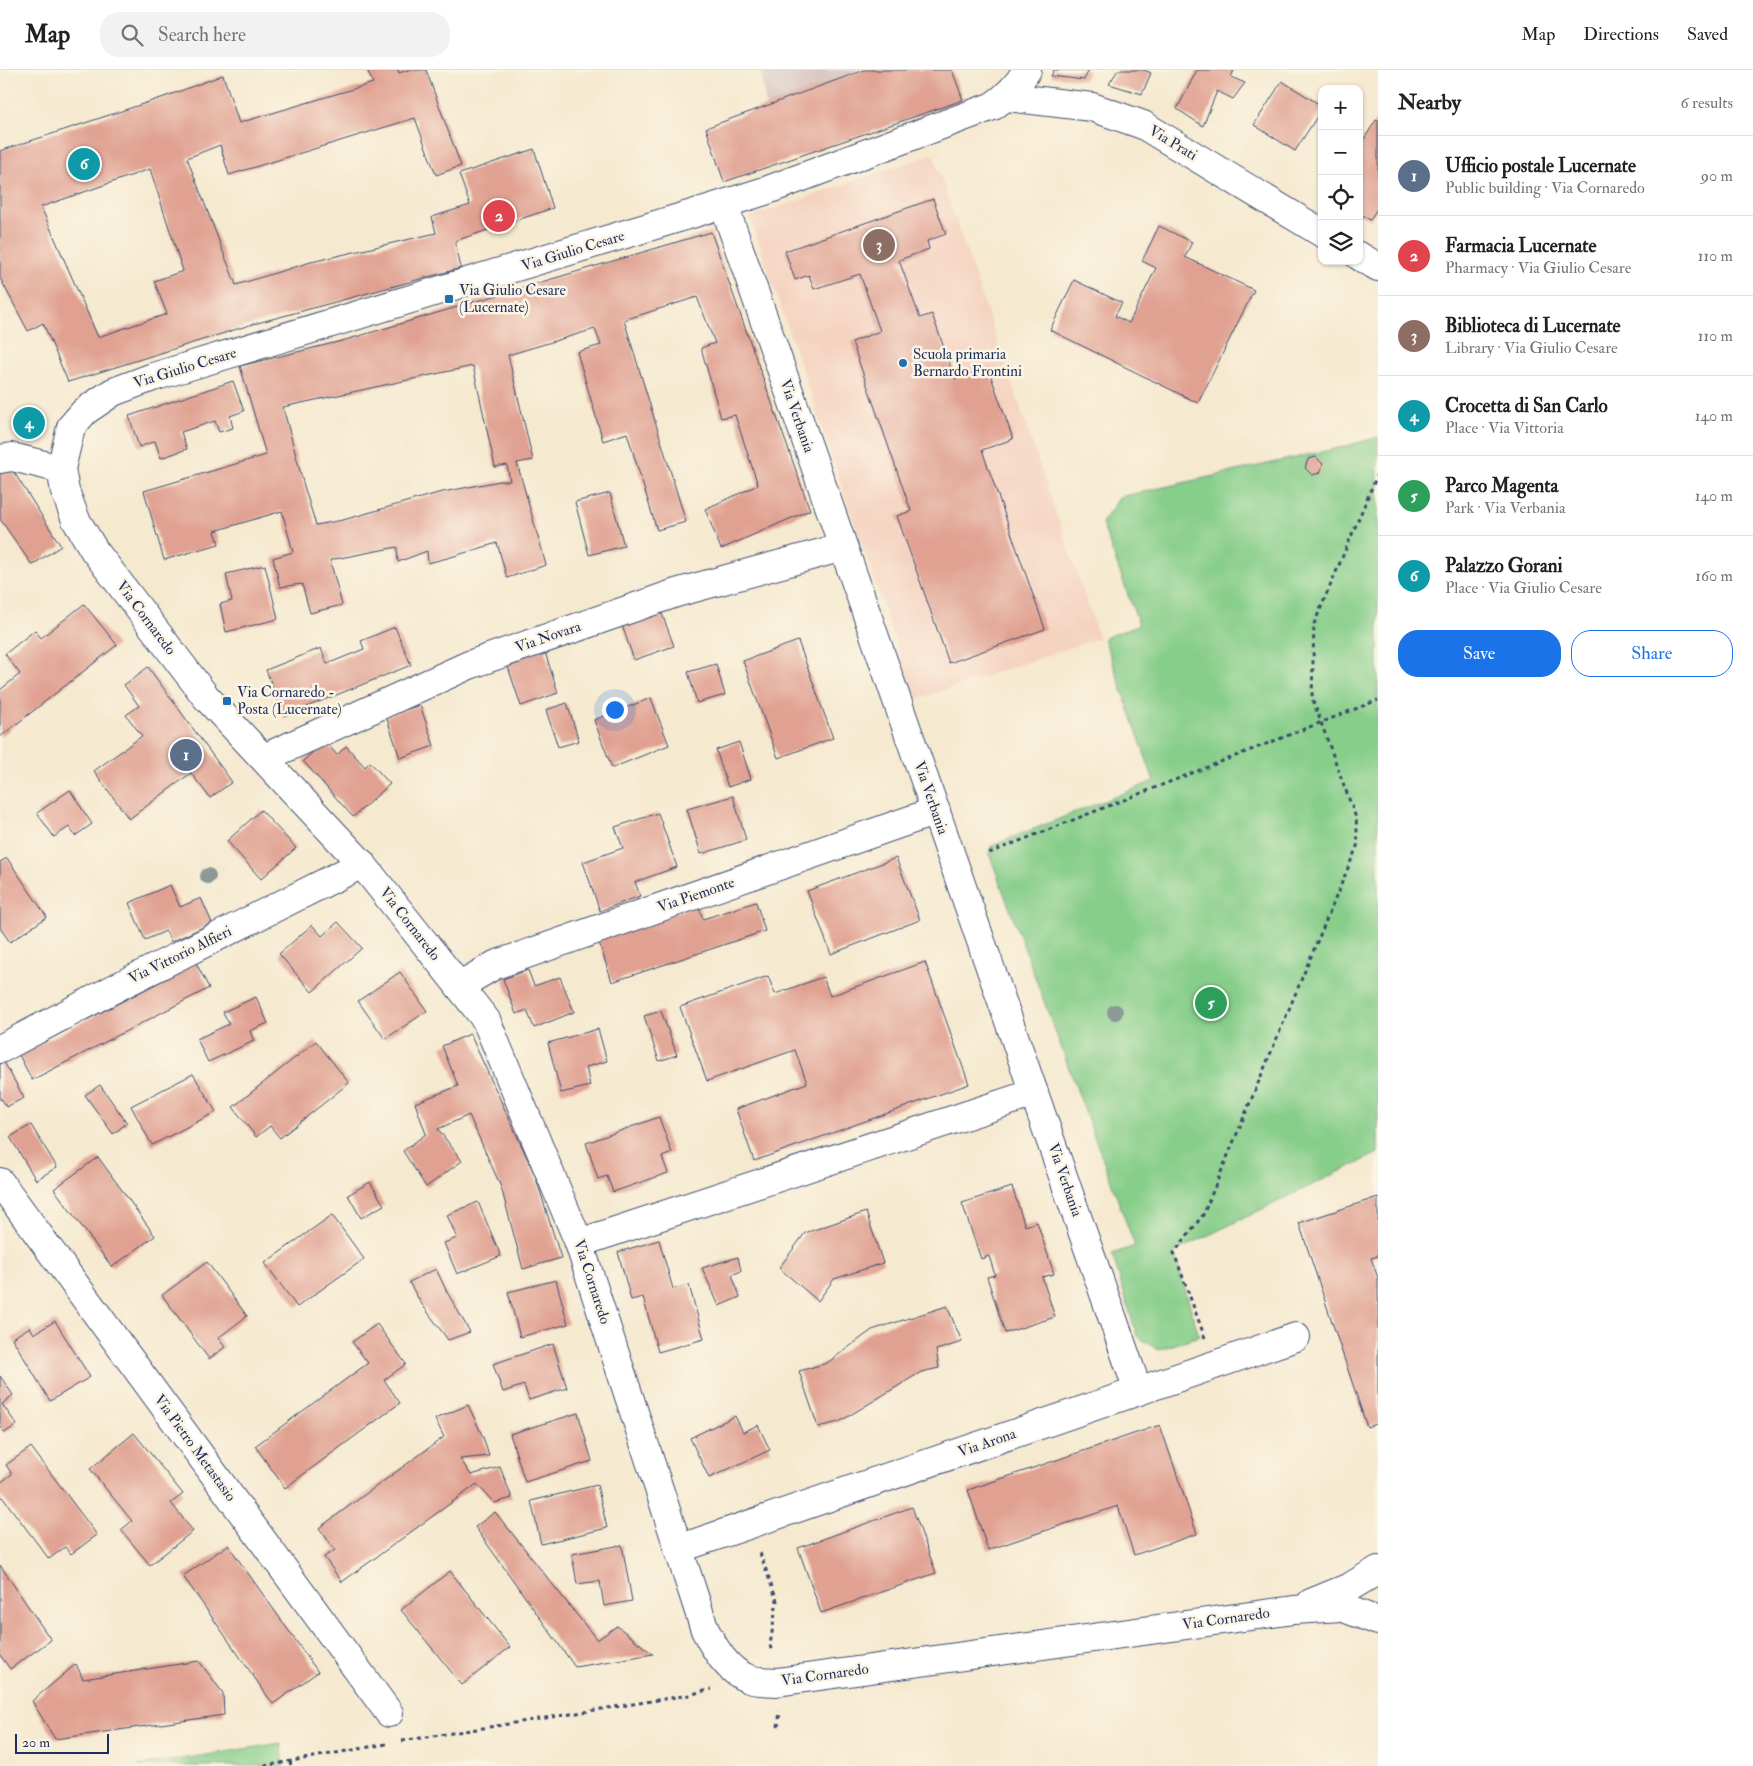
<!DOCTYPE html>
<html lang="en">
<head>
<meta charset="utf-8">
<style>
  body { margin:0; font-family:"IM FELL Double Pica",serif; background:#f2f2f2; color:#202124 }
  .controls { position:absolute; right:15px; top:15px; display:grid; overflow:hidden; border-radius:10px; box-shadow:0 1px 4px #0004 }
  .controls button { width:45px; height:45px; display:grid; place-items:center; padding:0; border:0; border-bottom:1px solid #e0e0e0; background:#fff; color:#202124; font:25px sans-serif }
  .scale { position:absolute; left:15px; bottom:12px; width:94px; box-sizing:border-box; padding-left:5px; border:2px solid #1b2f5e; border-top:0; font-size:14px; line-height:18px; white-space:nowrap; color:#1b2f5e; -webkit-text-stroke:4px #fcf5e5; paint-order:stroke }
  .you { position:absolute; left:614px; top:639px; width:18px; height:18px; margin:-12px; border:4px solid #fff; border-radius:50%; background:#1a73e8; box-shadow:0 0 0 8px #1a73e833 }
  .badge { display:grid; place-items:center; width:32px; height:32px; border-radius:50%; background:#1a73e8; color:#fff; font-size:16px; font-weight:700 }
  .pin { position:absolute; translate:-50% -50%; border:2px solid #fff; box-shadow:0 1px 5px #0006 }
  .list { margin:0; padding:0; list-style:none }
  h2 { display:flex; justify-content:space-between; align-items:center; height:65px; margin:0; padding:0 20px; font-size:21px }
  h2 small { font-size:16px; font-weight:400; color:#757577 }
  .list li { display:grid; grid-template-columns:32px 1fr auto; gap:15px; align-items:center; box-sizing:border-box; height:80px; padding:0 20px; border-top:1px solid #e0e0e0 }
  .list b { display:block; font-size:19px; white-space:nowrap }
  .list p { margin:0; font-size:16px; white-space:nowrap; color:#757577 }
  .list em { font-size:16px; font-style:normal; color:#757577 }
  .actions { display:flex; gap:10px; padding:15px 20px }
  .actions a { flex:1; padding:11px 0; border:1px solid #1a73e8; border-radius:20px; text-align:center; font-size:18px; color:#1a73e8 }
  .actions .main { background:#1a73e8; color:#fff }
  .icon { flex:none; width:28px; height:28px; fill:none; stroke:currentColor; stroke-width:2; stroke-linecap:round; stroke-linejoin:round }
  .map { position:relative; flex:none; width:1378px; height:1696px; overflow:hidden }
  header { display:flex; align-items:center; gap:30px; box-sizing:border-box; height:70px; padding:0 25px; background:#fff; border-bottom:1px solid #e0e0e0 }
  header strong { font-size:24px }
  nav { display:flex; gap:28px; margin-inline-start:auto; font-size:18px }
  .search { width:350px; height:45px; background:#f2f2f2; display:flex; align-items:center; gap:12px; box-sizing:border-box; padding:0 18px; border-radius:20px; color:#757577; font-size:19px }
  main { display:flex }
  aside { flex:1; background:#fff }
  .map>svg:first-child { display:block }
</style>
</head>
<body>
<header>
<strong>Map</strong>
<div class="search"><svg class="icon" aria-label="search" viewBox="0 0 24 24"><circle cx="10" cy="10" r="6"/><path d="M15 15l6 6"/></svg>Search here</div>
<nav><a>Map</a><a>Directions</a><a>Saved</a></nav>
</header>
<main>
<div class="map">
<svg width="1378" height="1696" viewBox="0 0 1378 1696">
  <rect width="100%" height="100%" fill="#fcf5e5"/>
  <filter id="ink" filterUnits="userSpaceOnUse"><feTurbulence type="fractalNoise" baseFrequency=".02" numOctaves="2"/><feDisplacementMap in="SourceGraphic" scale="10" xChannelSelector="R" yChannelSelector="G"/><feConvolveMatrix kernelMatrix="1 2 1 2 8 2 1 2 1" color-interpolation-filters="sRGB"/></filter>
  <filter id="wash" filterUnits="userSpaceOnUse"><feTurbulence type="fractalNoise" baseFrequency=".0096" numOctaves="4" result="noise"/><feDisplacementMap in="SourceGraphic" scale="20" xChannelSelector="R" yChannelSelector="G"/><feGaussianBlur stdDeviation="1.12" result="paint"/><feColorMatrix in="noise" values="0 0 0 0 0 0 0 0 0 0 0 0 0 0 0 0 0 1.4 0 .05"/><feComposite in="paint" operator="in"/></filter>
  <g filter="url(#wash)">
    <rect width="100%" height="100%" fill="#f5e9cf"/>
    <!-- built -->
    <path fill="#f5d3c1" d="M 933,84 L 1099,568 L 915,630 L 750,147 Z"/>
    <!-- industrial -->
    <path fill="#d1c0bc" d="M 761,0 L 864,0 L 766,38 Z"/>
    <!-- green -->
    <g fill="#87ce8a" stroke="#517e74">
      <path d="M 1378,367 L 1378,1083 L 1174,1182 L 1199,1266 L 1158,1280 L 1137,1266 L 1112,1184 L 1135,1176 L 989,783 L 991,776 L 1154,711 L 1104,568 L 1139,555 L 1102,453 L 1120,427 L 1343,377 Z"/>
      <path d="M 281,1673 L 284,1696 L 138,1696 Z"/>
    </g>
    <g id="blocks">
      <!-- building -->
      <g fill="#e0a192" fill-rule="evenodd">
        <path d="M 367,0 L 398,0 L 399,3 L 408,0 L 426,0 L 461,96 L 436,105 L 415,48 L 229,105 L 220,75 L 187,88 L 236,215 L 311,192 L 436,163 L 432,147 L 470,135 L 459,104 L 534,79 L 553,138 L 455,171 L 461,198 L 250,255 L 68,312 L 43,253 L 28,261 L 0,208 L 0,81 L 164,27 L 223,5 L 239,53 L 373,13 ZM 150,99 L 183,201 L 154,211 L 167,244 L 98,267 L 41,137 Z"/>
        <path d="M 864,0 L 952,0 L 963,30 L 724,112 L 706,58 Z"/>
        <path d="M 1054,0 L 1089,0 L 1084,10 L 1051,6 Z"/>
        <path d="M 1118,0 L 1144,0 L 1151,3 L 1142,24 L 1109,14 Z"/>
        <path d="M 1197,0 L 1234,0 L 1231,7 L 1245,13 L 1233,29 L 1217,21 L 1203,56 L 1177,39 Z"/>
        <path d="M 1282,11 L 1322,36 L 1322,39 L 1295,81 L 1254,55 Z"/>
        <path d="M 1376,50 L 1378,51 L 1378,137 L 1370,150 L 1359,143 L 1359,77 Z"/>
        <path d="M 933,129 L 946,164 L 927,171 L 929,179 L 899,190 L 920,248 L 932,244 L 955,309 L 988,298 L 1013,369 L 982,380 L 1045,559 L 949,593 L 897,446 L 911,441 L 852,272 L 880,261 L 860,204 L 814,219 L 809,205 L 795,210 L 785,181 Z"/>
        <path d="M 1159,156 L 1192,172 L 1185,187 L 1254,220 L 1198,333 L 1050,260 L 1074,210 L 1122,233 L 1115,246 L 1129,253 L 1156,198 L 1142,191 Z"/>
        <path d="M 711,162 L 810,440 L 721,479 L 705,439 L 758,415 L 735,345 L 721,348 L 701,278 L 715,273 L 697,227 L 624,250 L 686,452 L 657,460 L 627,363 L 603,371 L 577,282 L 601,275 L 595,259 L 508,285 L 533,390 L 517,393 L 546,495 L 507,508 L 497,473 L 451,487 L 428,493 L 427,481 L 398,492 L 397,477 L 330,490 L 342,535 L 310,543 L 302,514 L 280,517 L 273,488 L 293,482 L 282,441 L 215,461 L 219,474 L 164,490 L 144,421 L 266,385 L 240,296 L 342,271 ZM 473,296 L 495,397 L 507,395 L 510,411 L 500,411 L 438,423 L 343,450 L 316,455 L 304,416 L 283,337 Z"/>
        <path d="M 233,311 L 244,341 L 230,346 L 233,358 L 219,362 L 215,351 L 181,362 L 187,379 L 161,388 L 155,371 L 139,377 L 129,346 Z"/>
        <path d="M 1316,387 L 1323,394 L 1320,403 L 1312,405 L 1305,398 L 1308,389 Z"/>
        <path d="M 0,393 L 10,396 L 61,476 L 32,495 L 0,449 Z"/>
        <path d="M 610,423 L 624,476 L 589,485 L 575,432 Z"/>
        <path d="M 265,495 L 278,549 L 226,562 L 220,534 L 232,531 L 226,504 Z"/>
        <path d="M 84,534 L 117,575 L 0,667 L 0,620 L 20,604 L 5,584 L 35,560 L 41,568 Z"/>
        <path d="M 661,541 L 674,576 L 634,590 L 622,555 Z"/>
        <path d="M 395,557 L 411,595 L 284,646 L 266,600 L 321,578 L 327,594 L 364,579 L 361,571 Z"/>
        <path d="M 798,571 L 833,668 L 778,688 L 743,591 Z"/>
        <path d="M 544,579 L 558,623 L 521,636 L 506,591 Z"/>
        <path d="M 716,594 L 725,625 L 697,633 L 688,602 Z"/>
        <path d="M 148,597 L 232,712 L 210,728 L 191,703 L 129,749 L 94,701 L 142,666 L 126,645 L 139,636 L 124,615 Z"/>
        <path d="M 651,628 L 669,675 L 612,698 L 594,650 Z"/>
        <path d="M 567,633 L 579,671 L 558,677 L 546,640 Z"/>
        <path d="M 420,635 L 434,676 L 400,688 L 386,646 Z"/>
        <path d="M 325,671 L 337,685 L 346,676 L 365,697 L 370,692 L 390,714 L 353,747 L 303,691 Z"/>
        <path d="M 739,672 L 751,709 L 728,717 L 716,680 Z"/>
        <path d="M 70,720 L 92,754 L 75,766 L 69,757 L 54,767 L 37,743 Z"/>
        <path d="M 733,726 L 746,770 L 701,784 L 687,739 Z"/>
        <path d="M 261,740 L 296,778 L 261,809 L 227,771 Z"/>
        <path d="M 658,743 L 677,797 L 635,812 L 640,826 L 600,841 L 583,792 L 623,778 L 615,757 Z"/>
        <path d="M 7,788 L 47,847 L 10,872 L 0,858 L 0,792 Z"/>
        <path d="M 896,788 L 920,850 L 831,884 L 807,821 Z"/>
        <path d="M 170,815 L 180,837 L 201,828 L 212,853 L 171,872 L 166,861 L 145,870 L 129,833 Z"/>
        <path d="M 756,832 L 765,861 L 612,912 L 598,869 L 698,835 L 703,849 Z"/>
        <path d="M 338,852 L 362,878 L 312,922 L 279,884 L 312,855 L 322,866 Z"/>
        <path d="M 925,892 L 969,1014 L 754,1091 L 736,1039 L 807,1013 L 795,980 L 707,1011 L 680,937 L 768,906 L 775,924 L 823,907 L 830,926 Z"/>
        <path d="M 196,893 L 209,918 L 32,1010 L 19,985 Z"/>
        <path d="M 528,900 L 534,916 L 560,907 L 574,942 L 534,958 L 527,940 L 516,944 L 503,909 Z"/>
        <path d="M 400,902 L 427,941 L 385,969 L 358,931 Z"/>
        <path d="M 256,927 L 268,953 L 250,961 L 254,971 L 208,992 L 197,969 L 229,954 L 223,942 Z"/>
        <path d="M 661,941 L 677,985 L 659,991 L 644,946 Z"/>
        <path d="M 598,959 L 607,991 L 586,997 L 590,1016 L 561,1023 L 548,973 Z"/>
        <path d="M 470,964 L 535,1105 L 561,1188 L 523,1199 L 501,1117 L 469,1045 L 438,1059 L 462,1091 L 426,1117 L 403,1081 L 426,1064 L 415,1033 L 458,1016 L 442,976 Z"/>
        <path d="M 316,971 L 349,1013 L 280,1068 L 270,1056 L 256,1067 L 233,1037 Z"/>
        <path d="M 4,992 L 24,1028 L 6,1037 L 2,1029 L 0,1030 L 0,994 Z"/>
        <path d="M 193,1004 L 216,1042 L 152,1075 L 131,1036 Z"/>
        <path d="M 100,1015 L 127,1053 L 113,1064 L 85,1025 Z"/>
        <path d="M 659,1047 L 672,1083 L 662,1087 L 668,1103 L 613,1122 L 607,1106 L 598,1109 L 586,1073 Z"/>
        <path d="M 31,1055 L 57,1097 L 36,1110 L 10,1067 Z"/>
        <path d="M 98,1087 L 155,1166 L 112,1197 L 54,1119 Z"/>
        <path d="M 370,1112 L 384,1135 L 361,1148 L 348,1125 Z"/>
        <path d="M 1012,1117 L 1025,1156 L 1037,1152 L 1054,1204 L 1042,1207 L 1055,1247 L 1005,1263 L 987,1207 L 995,1205 L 989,1186 L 981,1189 L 962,1133 Z"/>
        <path d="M 1378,1127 L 1378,1186 L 1371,1188 L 1378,1208 L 1378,1353 L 1367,1357 L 1299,1153 Z"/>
        <path d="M 478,1132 L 501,1186 L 457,1204 L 444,1173 L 457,1168 L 447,1145 Z"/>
        <path d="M 866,1142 L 883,1193 L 834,1209 L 818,1231 L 779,1198 L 805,1163 Z"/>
        <path d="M 332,1145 L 364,1189 L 297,1237 L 265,1193 Z"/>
        <path d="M 659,1170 L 673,1219 L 689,1215 L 704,1269 L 658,1282 L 643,1227 L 631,1230 L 618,1182 Z"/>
        <path d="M 738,1187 L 741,1201 L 732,1205 L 740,1227 L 719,1236 L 702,1198 Z"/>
        <path d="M 207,1192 L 247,1246 L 218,1268 L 225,1277 L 209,1289 L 162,1225 Z"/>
        <path d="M 436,1199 L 447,1222 L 470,1262 L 448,1270 L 421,1233 L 409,1212 Z"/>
        <path d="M 556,1210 L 568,1254 L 520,1267 L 508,1222 Z"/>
        <path d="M 947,1236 L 962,1272 L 936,1280 L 939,1298 L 921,1302 L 839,1352 L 818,1357 L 799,1301 L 827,1293 L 872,1260 Z"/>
        <path d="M 55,1251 L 90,1307 L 50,1331 L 12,1268 L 30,1257 L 34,1264 Z"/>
        <path d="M 377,1254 L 406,1294 L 384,1310 L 400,1333 L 285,1418 L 255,1376 L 368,1293 L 352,1272 Z"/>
        <path d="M 553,1274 L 567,1318 L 529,1330 L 524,1315 L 503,1322 L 493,1294 Z"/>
        <path d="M 0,1306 L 13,1325 L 2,1334 L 17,1355 L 4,1363 L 0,1357 Z"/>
        <path d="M 468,1335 L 483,1367 L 489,1386 L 460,1389 L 471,1405 L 500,1397 L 512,1428 L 494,1433 L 477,1414 L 342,1512 L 324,1487 L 335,1480 L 319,1458 L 444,1367 L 435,1349 Z"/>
        <path d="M 578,1343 L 592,1391 L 525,1412 L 510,1364 Z"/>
        <path d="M 735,1346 L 743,1362 L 758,1355 L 770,1380 L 709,1408 L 690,1368 Z"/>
        <path d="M 1160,1355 L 1197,1464 L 1134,1485 L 1118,1436 L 988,1480 L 968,1420 Z"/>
        <path d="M 134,1363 L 183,1424 L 171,1433 L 193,1461 L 150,1495 L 121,1460 L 132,1451 L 90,1399 Z"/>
        <path d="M 31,1377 L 97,1465 L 71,1484 L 65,1477 L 49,1489 L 0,1424 L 0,1413 L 12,1404 L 6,1395 Z"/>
        <path d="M 597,1415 L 607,1458 L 541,1474 L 531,1431 Z"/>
        <path d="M 912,1437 L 936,1503 L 821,1543 L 798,1478 Z"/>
        <path d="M 495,1442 L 597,1570 L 617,1556 L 653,1584 L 575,1597 L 475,1457 Z"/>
        <path d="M 228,1475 L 318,1602 L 273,1634 L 183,1506 Z"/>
        <path d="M 622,1475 L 632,1531 L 604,1536 L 600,1511 L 577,1514 L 572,1484 Z"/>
        <path d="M 0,1495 L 51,1570 L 10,1599 L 0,1585 Z"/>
        <path d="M 450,1501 L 510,1577 L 462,1615 L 401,1540 Z"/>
        <path d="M 199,1591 L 223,1623 L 224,1645 L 55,1669 L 32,1631 L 76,1594 L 83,1609 Z"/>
      </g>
    </g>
  </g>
  <g filter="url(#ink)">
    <use href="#blocks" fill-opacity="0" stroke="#3c4b6f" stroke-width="1"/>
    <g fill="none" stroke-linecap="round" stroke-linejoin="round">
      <defs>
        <g id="minor">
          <path d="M 1027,0 C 1018,15 1008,26 993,36 L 765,121 L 695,143 L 153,307 L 113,322 L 85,341 L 71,357 L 61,399 L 65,421 L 76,450 L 94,480 L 206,627 L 362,794 L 486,950 L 579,1173 L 705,1560 C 715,1579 727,1601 749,1609 C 757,1612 768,1611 777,1612 L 1294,1540 L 1341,1537 L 1378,1551"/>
          <path d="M 1007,27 L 1092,37 L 1143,55 L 1322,163"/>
          <path d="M 724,135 L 1138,1321"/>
          <path d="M 1359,186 L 1378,197"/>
          <path d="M 0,389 L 12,387 L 61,399"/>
          <path d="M 264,688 L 469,595 L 676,523 L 843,477"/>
          <path d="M 459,916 L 495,895 L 936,741"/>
          <path d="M 0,979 L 123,914 L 362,794"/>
          <path d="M 0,1112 L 389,1643"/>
          <path d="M 579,1173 L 1034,1023"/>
          <path d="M 678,1479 L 1296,1267"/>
          <path d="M 1311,1533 L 1350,1517 L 1378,1500"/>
        </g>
      </defs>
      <!-- minor casing -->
      <use href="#minor" stroke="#3c4b6f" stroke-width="30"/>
      <!-- path -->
      <g stroke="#3c4b6f" stroke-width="3" stroke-dasharray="4 4" stroke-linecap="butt">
        <path d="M 989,783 L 1378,630"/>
        <path d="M 1205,1268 L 1174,1183 L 1203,1145 L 1358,774 L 1356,748 L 1312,628 L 1314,554 L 1378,403"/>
        <path d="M 760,1483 L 777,1531 L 770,1575 L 772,1583"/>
        <path d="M 778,1657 L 780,1641"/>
        <path d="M 402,1671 L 689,1625 L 711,1619"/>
        <path d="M 290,1691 L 291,1696"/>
        <path d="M 264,1696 L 386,1674"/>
      </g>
      <!-- minor -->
      <use href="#minor" stroke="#fff" stroke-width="28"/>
    </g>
    <!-- trees -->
    <g fill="#8c9997">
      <circle cx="208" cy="806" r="8"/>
      <circle cx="1115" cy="942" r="8"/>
    </g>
  </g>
  <!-- markers -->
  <g fill="#1f6fb2" stroke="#fcf5e5" stroke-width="2">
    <rect x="444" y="224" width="10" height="10" rx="2.5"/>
    <circle cx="903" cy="293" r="5"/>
    <rect x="222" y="626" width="10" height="10" rx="2.5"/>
  </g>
  <g text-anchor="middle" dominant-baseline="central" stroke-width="5" stroke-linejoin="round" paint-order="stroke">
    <!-- street labels -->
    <g font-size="15" fill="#1b2f5e" stroke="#fcf5e5">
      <text transform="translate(1173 73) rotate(31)">Via Prati</text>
      <text transform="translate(573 181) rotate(-17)">Via Giulio Cesare</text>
      <text transform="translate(185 298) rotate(-17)">Via Giulio Cesare</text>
      <text transform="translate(797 346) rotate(71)">Via Verbania</text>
      <text transform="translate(146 548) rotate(53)">Via Cornaredo</text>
      <text transform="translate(548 567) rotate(-19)">Via Novara</text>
      <text transform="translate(931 728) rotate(71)">Via Verbania</text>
      <text transform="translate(696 825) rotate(-19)">Via Piemonte</text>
      <text transform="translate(410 854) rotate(52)">Via Cornaredo</text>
      <text transform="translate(180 885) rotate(-26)">Via Vittorio Alfieri</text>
      <text transform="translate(1065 1110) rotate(71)">Via Verbania</text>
      <text transform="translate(592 1212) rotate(72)">Via Cornaredo</text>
      <text transform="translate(987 1373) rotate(-19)">Via Arona</text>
      <text transform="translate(195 1378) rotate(54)">Via Pietro Metastasio</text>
      <text transform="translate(1226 1549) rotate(-8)">Via Cornaredo</text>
      <text transform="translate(825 1605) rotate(-8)">Via Cornaredo</text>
    </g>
    <!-- poi labels -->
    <g font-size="15" fill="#1b2f5e" stroke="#fcf5e5" text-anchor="start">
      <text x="459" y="220">Via Giulio Cesare<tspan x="459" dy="17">(Lucernate)</tspan></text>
      <text x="913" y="284">Scuola primaria<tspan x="913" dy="17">Bernardo Frontini</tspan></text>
      <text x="237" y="622">Via Cornaredo -<tspan x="237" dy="17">Posta (Lucernate)</tspan></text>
    </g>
  </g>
</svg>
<div class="controls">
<button>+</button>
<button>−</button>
<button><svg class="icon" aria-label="locate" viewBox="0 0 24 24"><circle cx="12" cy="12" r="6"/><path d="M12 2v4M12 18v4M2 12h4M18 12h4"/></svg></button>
<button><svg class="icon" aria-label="layers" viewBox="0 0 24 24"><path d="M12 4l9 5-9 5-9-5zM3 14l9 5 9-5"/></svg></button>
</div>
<div class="scale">20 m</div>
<div class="you"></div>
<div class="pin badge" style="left:186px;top:685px;background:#5c6f8a">1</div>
<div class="pin badge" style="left:499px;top:146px;background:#e0444e">2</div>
<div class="pin badge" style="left:879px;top:175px;background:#8d6e63">3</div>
<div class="pin badge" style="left:29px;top:353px;background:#0f9aa8">4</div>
<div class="pin badge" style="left:1211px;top:933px;background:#2e9e5b">5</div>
<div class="pin badge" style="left:84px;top:94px;background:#0f9aa8">6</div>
</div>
<aside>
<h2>Nearby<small>6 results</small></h2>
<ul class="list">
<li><span class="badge" style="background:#5c6f8a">1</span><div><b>Ufficio postale Lucernate</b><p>Public building · Via Cornaredo</p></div><em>90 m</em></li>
<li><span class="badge" style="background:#e0444e">2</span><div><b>Farmacia Lucernate</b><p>Pharmacy · Via Giulio Cesare</p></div><em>110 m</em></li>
<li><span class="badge" style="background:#8d6e63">3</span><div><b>Biblioteca di Lucernate</b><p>Library · Via Giulio Cesare</p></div><em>110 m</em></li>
<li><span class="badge" style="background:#0f9aa8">4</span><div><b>Crocetta di San Carlo</b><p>Place · Via Vittoria</p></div><em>140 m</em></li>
<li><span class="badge" style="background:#2e9e5b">5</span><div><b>Parco Magenta</b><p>Park · Via Verbania</p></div><em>140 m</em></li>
<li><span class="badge" style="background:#0f9aa8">6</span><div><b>Palazzo Gorani</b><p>Place · Via Giulio Cesare</p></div><em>160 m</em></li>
</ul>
<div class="actions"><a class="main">Save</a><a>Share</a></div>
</aside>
</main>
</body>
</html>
